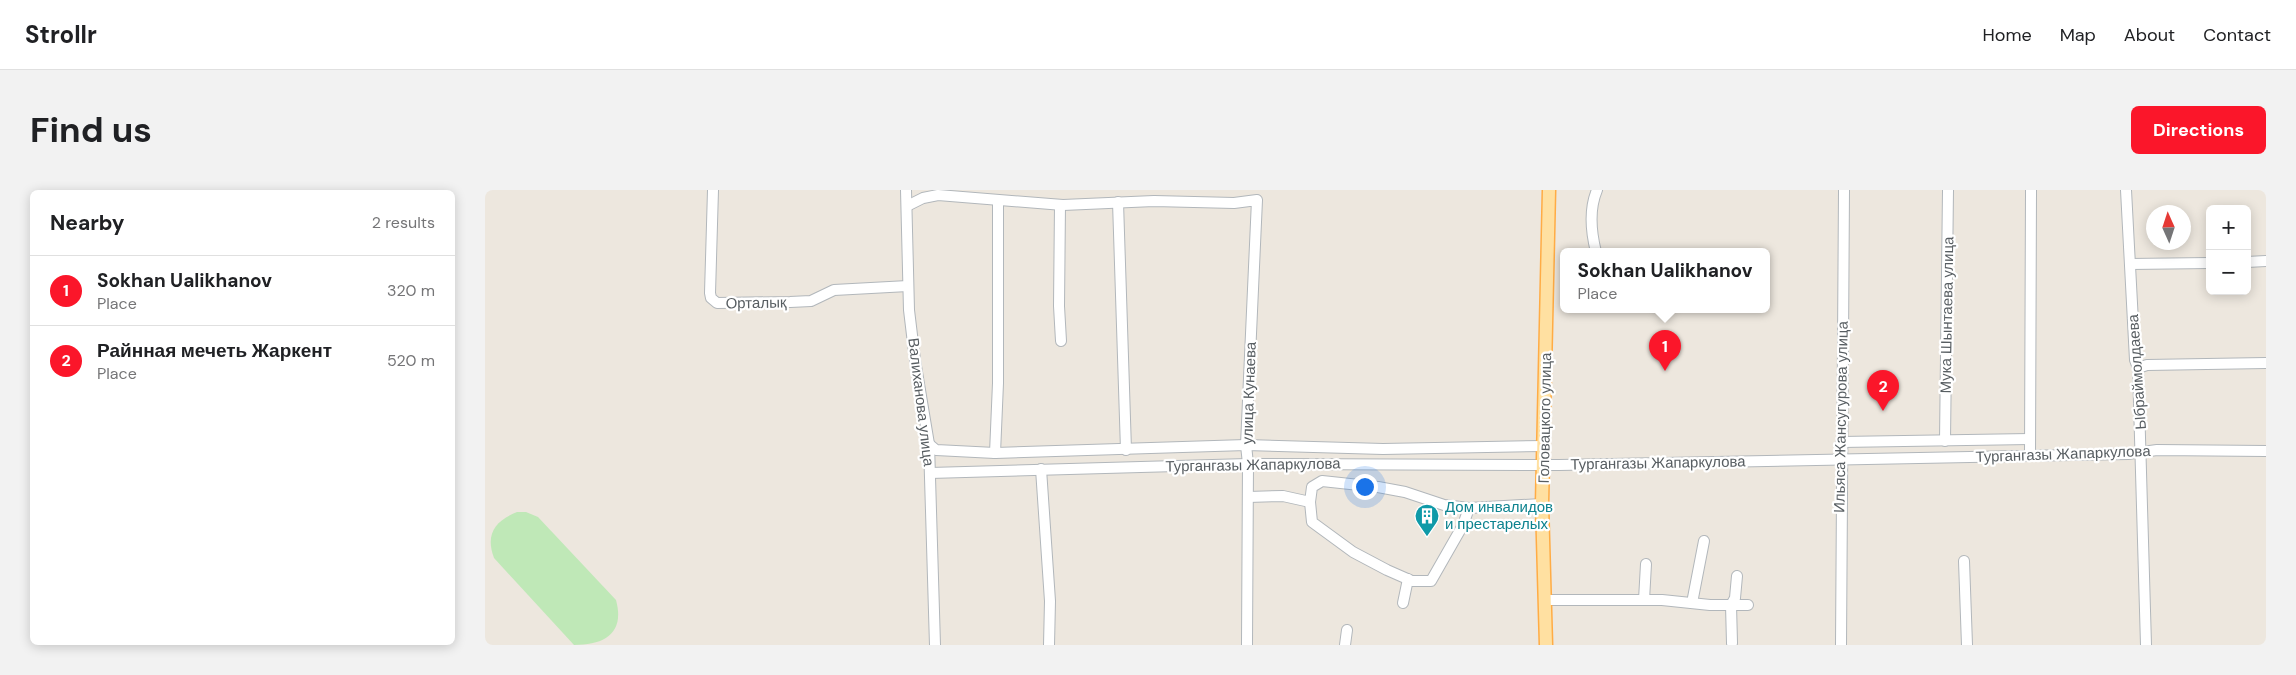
<!DOCTYPE html>
<html lang="en">
<head>
<meta charset="utf-8">
<style>
  body { margin:0; font-family:"DM Sans",sans-serif; background:#f2f2f2; color:#202124 }
  .controls { position:absolute; right:15px; top:15px; display:grid; overflow:hidden; border-radius:8px; box-shadow:0 2px 12px #0003 }
  .controls button { width:45px; height:45px; display:grid; place-items:center; padding:0; border:0; border-bottom:1px solid #e0e0e0; background:#fff; color:#202124; font:25px sans-serif }
  .compass { position:absolute; left:1661px; top:15px; width:45px; height:45px; border-radius:50%; background:#fff; box-shadow:0 2px 12px #0003; rotate:357deg }
  .you { position:absolute; left:879px; top:296px; width:18px; height:18px; margin:-12px; border:4px solid #fff; border-radius:50%; background:#1a73e8; box-shadow:0 0 0 8px #1a73e833 }
  .badge { display:grid; place-items:center; width:32px; height:32px; border-radius:50%; background:#fb162a; color:#fff; font-size:16px; font-weight:700 }
  .pin { position:absolute; translate:-50% -41px; filter:drop-shadow(0 1px 2px #0008) }
  .pin::after { content:''; position:absolute; top:26px; width:18px; height:15px; background:inherit; clip-path:polygon(0 0,100% 0,50% 100%) }
  .popup { position:absolute; left:1075px; top:58px; width:210px; height:65px; box-sizing:border-box; display:grid; place-content:center; border-radius:8px; background:#fff; filter:drop-shadow(0 1px 4px #0005); font-size:16px; white-space:nowrap; color:#757577 }
  .popup b { font-size:19px; color:#202124 }
  .popup::after { content:''; position:absolute; left:50%; top:100%; margin-left:-10px; border:10px solid transparent; border-top-color:#fff }
  .list { margin:0; padding:0; list-style:none }
  h2 { display:flex; justify-content:space-between; align-items:center; height:65px; margin:0; padding:0 20px; font-size:21px }
  h2 small { font-size:16px; font-weight:400; color:#757577 }
  .list li { display:grid; grid-template-columns:32px 1fr auto; gap:15px; align-items:center; box-sizing:border-box; height:70px; padding:0 20px; border-top:1px solid #e0e0e0 }
  .list b { display:block; font-size:19px; white-space:nowrap }
  .list p { margin:0; font-size:16px; white-space:nowrap; color:#757577 }
  .list em { font-size:16px; font-style:normal; color:#757577 }
  .map { position:relative; flex:none; width:1781px; height:455px; overflow:hidden; border-radius:8px }
  header { display:flex; align-items:center; gap:30px; box-sizing:border-box; height:70px; padding:0 25px; background:#fff; border-bottom:1px solid #e0e0e0 }
  header strong { font-size:24px }
  nav { display:flex; gap:28px; margin-inline-start:auto; font-size:18px }
  .intro { display:flex; align-items:center; justify-content:space-between; box-sizing:border-box; height:120px; padding:0 30px }
  h1 { margin:0; font-size:35px }
  .button { padding:12px 22px; border-radius:8px; background:#fb162a; color:#fff; font-size:18px; font-weight:700 }
  main { display:flex; gap:30px; padding:0 30px }
  aside { flex:1; background:#fff; border-radius:8px; box-shadow:0 2px 12px #0003 }
  .map>svg:first-child { display:block }
</style>
</head>
<body>
<header>
<strong>Strollr</strong>
<nav><a>Home</a><a>Map</a><a>About</a><a>Contact</a></nav>
</header>
<div class="intro"><h1>Find us</h1><a class="button">Directions</a></div>
<main>
<aside>
<h2>Nearby<small>2 results</small></h2>
<ul class="list">
<li><span class="badge">1</span><div><b>Sokhan Ualikhanov</b><p>Place</p></div><em>320 m</em></li>
<li><span class="badge">2</span><div><b>Райнная мечеть Жаркент</b><p>Place</p></div><em>520 m</em></li>
</ul>
</aside>
<div class="map">
<svg width="1781" height="455" viewBox="0 0 1781 455">
  <rect width="100%" height="100%" fill="#ede7de"/>
  <!-- green -->
  <path fill="#bfe8b7" d="M 32,322 L 41,322 L 53,327 L 131,410 C 140,443 120,455 89,455 L 9,368 C 0,344 10,331 32,322 Z"/>
  <g fill="none" stroke-linecap="round" stroke-linejoin="round">
    <defs>
      <g id="minor">
        <path d="M 228,0 L 225,103 L 226,108 L 232,113 L 305,112 L 326,111 L 349,100 L 423,96"/>
        <path d="M 421,0 L 424,120 L 430,170 L 444,254 L 450,455"/>
        <path d="M 1641,0 L 1650,170 L 1653,178 L 1661,455"/>
        <path d="M 633,12 L 641,260"/>
        <path d="M 575,15 L 574,116 L 576,151"/>
        <path d="M 422,16 L 438,8 L 453,5 L 578,15 L 669,11 L 749,13 L 772,10 L 761,255 L 763,274 L 762,455"/>
        <path d="M 1111,62 C 1106,42 1104,19 1112,0"/>
        <path d="M 1762,72 L 1781,71"/>
        <path d="M 1645,74 L 1725,73"/>
        <path d="M 1653,178 L 1662,175 L 1781,173"/>
        <path d="M 1460,251 L 1463,0"/>
        <path d="M 1356,252 L 1545,249"/>
        <path d="M 444,254 L 451,260 L 510,263 L 761,255 L 898,259 L 1059,256"/>
        <path d="M 510,263 L 513,193 L 513,11"/>
        <path d="M 1545,266 L 1546,0"/>
        <path d="M 556,279 L 565,411 L 564,455"/>
        <path d="M 445,283 L 763,274 L 1074,275 L 1643,264 L 1672,260 L 1781,261"/>
        <path d="M 763,307 L 798,306 L 825,312 L 827,297 L 837,291 L 893,297 L 920,302 L 959,315 L 984,318 L 1057,314"/>
        <path d="M 825,312 L 827,332 L 868,362 L 902,380 L 927,391 L 946,391 L 978,335 L 984,318"/>
        <path d="M 1479,371 L 1482,455"/>
        <path d="M 1060,410 L 1177,410 L 1225,415 L 1263,415"/>
        <path d="M 1159,410 L 1161,374"/>
        <path d="M 918,413 L 923,389"/>
        <path d="M 1207,413 L 1219,351"/>
        <path d="M 1247,453 L 1246,415 L 1250,408 L 1252,386"/>
        <path d="M 860,455 L 862,440"/>
        <path d="M 1356,455 L 1359,0"/>
      </g>
      <path id="major" d="M 1061,455 L 1057,314 L 1064,0"/>
    </defs>
    <!-- minor casing -->
    <use href="#minor" stroke="#b2b7bb" stroke-width="12"/>
    <!-- major casing -->
    <use href="#major" stroke="#ffac45" stroke-width="15"/>
    <!-- minor -->
    <use href="#minor" stroke="#fff" stroke-width="10"/>
    <!-- major -->
    <use href="#major" stroke="#ffe0a1" stroke-width="12"/>
  </g>
  <!-- icons -->
  <defs>
    <symbol id="building-pin" viewBox="-11 -11 22 30"><path d="M0 17L-7.5 6A9.5 9.5 0 1 1 7.5 6Z" fill="#0f9aa8" stroke="#fff"/><path d="M-4-6H4V6H1V3H-1V6H-4ZM-2.5-4.3h1.7v1.8h-1.7ZM.8-4.3h1.7v1.8H.8ZM-2.5-1h1.7V.8h-1.7ZM.8-1h1.7V.8H.8Z" fill="#fff"/></symbol>
  </defs>
  <g fill-rule="evenodd">
    <use href="#building-pin" x="928" y="312" width="28" height="38"/>
  </g>
  <g text-anchor="middle" dominant-baseline="central" stroke-width="4.5" stroke-linejoin="round" paint-order="stroke">
    <!-- street labels -->
    <g font-size="15" fill="#585e62" stroke="#fff">
      <text transform="translate(271 113) rotate(-1)">Орталық</text>
      <text transform="translate(1462 125) rotate(-89)">Мука Шынтаева улица</text>
      <text transform="translate(1652 182) rotate(-94)">Ыбраймолдаева</text>
      <text transform="translate(764 203) rotate(-88)">улица Кунаева</text>
      <text transform="translate(436 212) rotate(83)">Валиханова улица</text>
      <text transform="translate(1356 227) rotate(-89)">Ильяса Жансугурова улица</text>
      <text transform="translate(1060 228) rotate(-89)">Головацкого улица</text>
      <text transform="translate(1578 264) rotate(-2)">Тургангазы Жапаркулова</text>
      <text transform="translate(1173 273) rotate(-1)">Тургангазы Жапаркулова</text>
      <text transform="translate(768 275) rotate(-1)">Тургангазы Жапаркулова</text>
    </g>
    <!-- culture labels -->
    <g font-size="15" fill="#0d838f" stroke="#fff" text-anchor="start">
      <text x="960" y="317">Дом инвалидов<tspan x="960" dy="17">и престарелых</tspan></text>
    </g>
  </g>
</svg>
<div class="controls">
<button>+</button>
<button>−</button>
</div>
<svg class="compass" viewBox="-18 -18 36 36"><path d="M0-13l5 13h-10z" fill="#e53935"/><path d="M0 13l5-13h-10z" fill="#757577"/></svg>
<div class="you"></div>
<div class="pin badge" style="left:1180px;top:181px">1</div>
<div class="popup"><b>Sokhan Ualikhanov</b>Place</div>
<div class="pin badge" style="left:1398px;top:221px">2</div>
</div>
</main>
</body>
</html>
